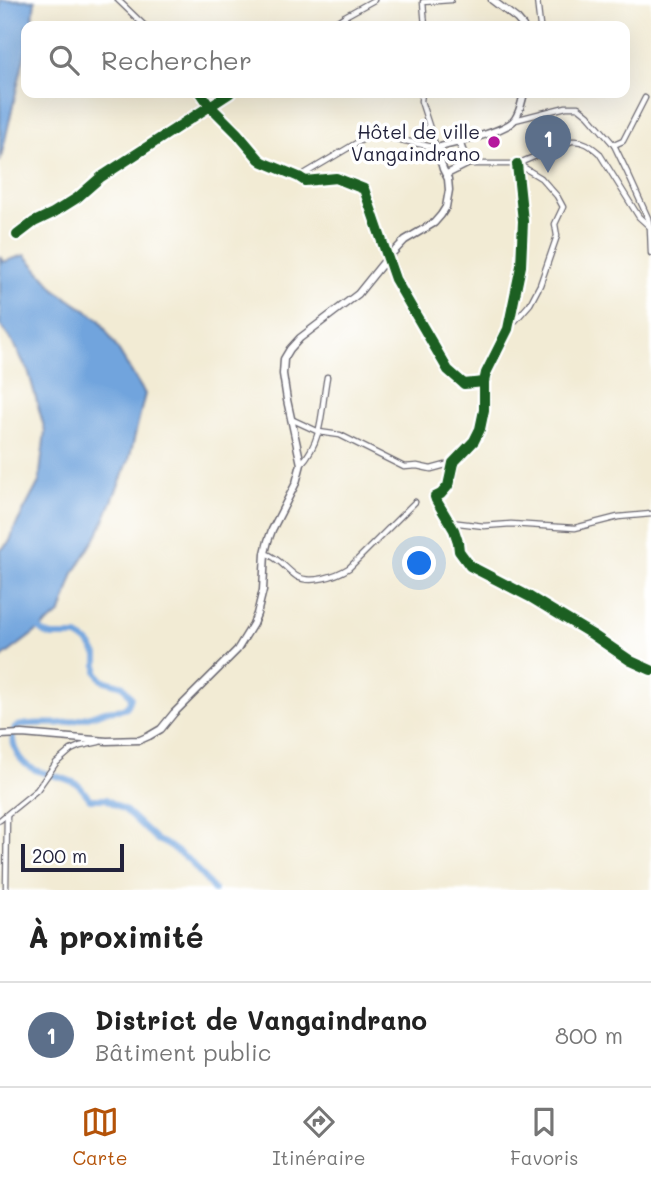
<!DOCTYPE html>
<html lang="fr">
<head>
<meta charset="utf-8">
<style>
  body { margin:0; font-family:Mali,sans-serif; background:#f6f6f6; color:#222 }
  .scale { position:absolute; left:21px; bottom:18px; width:103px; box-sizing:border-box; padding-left:7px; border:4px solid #22223b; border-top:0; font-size:19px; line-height:24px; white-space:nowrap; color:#22223b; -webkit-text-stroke:5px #fff; paint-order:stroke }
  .you { position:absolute; left:420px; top:564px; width:24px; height:24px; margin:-18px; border:5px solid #fff; border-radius:50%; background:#1a73e8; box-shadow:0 0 0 10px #1a73e833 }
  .badge { display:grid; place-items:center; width:46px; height:46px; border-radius:50%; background:#b45309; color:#fff; font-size:23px; font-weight:700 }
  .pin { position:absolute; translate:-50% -58px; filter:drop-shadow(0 2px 4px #0008) }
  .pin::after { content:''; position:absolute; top:37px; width:24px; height:21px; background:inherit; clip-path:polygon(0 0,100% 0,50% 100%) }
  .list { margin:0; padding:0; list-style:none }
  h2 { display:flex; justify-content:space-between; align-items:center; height:91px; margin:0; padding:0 28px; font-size:30px }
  h2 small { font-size:23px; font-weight:400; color:#767676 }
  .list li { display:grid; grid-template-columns:46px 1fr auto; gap:21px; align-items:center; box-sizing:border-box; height:105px; padding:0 28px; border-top:2px solid #e0e0e0 }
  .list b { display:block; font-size:26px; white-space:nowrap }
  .list p { margin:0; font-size:23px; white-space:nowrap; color:#767676 }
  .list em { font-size:23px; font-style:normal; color:#767676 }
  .icon { flex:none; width:38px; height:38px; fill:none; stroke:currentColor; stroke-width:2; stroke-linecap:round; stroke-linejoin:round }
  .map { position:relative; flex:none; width:651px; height:890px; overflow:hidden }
  .search { position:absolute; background:#fff; box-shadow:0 7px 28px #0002; left:21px; right:21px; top:21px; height:77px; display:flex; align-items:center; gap:18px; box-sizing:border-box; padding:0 24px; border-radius:14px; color:#767676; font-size:26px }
  .sheet { height:196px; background:#fff }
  nav { display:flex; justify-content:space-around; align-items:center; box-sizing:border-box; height:98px; border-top:2px solid #e0e0e0; background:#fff; font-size:19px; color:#767676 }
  nav a { display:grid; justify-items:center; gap:4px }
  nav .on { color:#b45309 }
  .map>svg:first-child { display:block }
</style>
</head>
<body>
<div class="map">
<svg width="651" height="890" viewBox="0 0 651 890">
  <rect width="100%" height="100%" fill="#fff"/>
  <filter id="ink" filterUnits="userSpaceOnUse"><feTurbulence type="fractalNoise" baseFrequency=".0143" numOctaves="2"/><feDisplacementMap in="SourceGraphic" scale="14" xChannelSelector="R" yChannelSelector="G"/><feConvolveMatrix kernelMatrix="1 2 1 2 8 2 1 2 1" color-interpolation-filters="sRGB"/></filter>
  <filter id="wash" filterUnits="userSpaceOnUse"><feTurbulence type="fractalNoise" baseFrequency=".00686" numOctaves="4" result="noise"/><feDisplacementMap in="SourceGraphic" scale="28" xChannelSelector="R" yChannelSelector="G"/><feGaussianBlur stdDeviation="1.57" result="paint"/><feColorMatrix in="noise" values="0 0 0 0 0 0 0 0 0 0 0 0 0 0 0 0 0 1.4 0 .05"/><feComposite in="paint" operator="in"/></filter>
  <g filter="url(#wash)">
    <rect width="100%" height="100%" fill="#f2ebd4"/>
    <!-- water -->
    <g fill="#71a4dd" stroke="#4a638c" stroke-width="2">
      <path d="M 0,0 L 35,0 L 32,26 L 26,26 L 26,49 L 0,162 Z"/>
      <path d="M 25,255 L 57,291 L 99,319 L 145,394 L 129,460 L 100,530 L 74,573 L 61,613 L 0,659 L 0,551 L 10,541 L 14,529 L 39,482 L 45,431 L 29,373 L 15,346 L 0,325 L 0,256 L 3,262 Z"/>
    </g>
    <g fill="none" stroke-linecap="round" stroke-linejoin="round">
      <!-- river -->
      <path stroke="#71a4dd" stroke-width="6" d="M 35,625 L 44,633 L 52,636 L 77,636 L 89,643 L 97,655 L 97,672 L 102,680 L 123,686 L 131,697 C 127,714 119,708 106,711 C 92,715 79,721 64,723 C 48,725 30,721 15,727 C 12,736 12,739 15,748 C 25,777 52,771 75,783 C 82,786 85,794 90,799 L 106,799 L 126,811 L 157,840 L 168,845 L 190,861 L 214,890"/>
    </g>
  </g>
  <g filter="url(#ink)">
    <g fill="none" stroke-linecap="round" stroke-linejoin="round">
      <defs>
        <g id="minor">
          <path d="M 118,0 L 145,26"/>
          <path d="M 537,0 L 540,26"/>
          <path d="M 330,26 L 345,16 L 374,0"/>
          <path d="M 425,26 L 423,2 L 451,0"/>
          <path d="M 201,93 L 210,106 L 237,133 L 259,159 L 263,162 L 299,177 L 305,181 L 336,178 L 364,189 L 395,279 L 448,370 L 464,384 L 484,382"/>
          <path d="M 422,93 L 421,101 L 436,147"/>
          <path d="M 515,120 L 566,107 L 578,107 L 588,115 L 614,145 L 628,174 L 648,218 L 650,227 L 651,253"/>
          <path d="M 614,145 L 623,141 L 645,98"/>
          <path d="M 467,164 L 517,164 L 572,141 C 583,140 591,146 599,153 L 639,217 L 650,227"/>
          <path d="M 517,164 L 523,221 L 521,266 L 508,329 L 486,373 L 484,382 L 484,410 L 480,429 L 474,441 L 453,463 L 448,486 L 441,494 L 435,497 L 436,500 L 454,530 L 458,542 L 459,551 L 470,566 L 530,597 L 593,635 L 631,661 L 651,670"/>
          <path d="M 299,177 L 365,138 L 374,134 L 437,148"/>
          <path d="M 17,235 L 34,222 L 53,213 L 77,198 L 101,177 L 230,93"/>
          <path d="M 508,329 L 530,304 L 540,285 L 557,236 L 555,224 L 563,207 L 557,196 L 541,178 L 518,164"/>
          <path d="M 291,419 L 319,432 L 340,435 L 404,467 L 417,466 L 431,469 L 453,463"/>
          <path d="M 301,464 C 324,439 321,408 327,377"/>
          <path d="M 450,522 L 484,526 L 511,524 L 575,528 L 618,517 L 651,514"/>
          <path d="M 265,553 C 279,558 285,568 296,576 C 310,585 336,576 349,568 L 415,502"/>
          <path d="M 0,820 L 37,790 L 56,763 L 71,750 L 80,746 L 99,742"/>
          <path d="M 6,890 L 7,815"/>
        </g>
        <g id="major">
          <path d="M 492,0 L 517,19 L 523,26"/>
          <path d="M 447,174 L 467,164 L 459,141"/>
          <path d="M 0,735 L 22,734 L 107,741 L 140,740 L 149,736 L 161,729 L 174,713 L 237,650 L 253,624 L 257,614 L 263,590 L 265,553 L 268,541 L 272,530 L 296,483 L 301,464 L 287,400 L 283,374 L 284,359 L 290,349 L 300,338 L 358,294 L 383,263 L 405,240 L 434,223 L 441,215 L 446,207 L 449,190 L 448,179 L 443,169 L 437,148 C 453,143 507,132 515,119 C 520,112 522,101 524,93"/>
        </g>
      </defs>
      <!-- minor casing -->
      <use href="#minor" stroke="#6b6871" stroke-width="7"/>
      <!-- major casing -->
      <use href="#major" stroke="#6b6871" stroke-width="9"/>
      <!-- minor -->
      <use href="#minor" stroke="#fff" stroke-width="4.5"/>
      <!-- major -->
      <use href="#major" stroke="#fff" stroke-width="6"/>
      <defs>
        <g id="cycleway">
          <path d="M 201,93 L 210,106 L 237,133 L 259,159 L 263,162 L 299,177 L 305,181 L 336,178 L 364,189 L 395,279 L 448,370 L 464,384 L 484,382"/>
          <path d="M 517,164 L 523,221 L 521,266 L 508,329 L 486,373 L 484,382 L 484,410 L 480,429 L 474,441 L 453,463 L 448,486 L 441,494 L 435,497 L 436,500 L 454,530 L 458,542 L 459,551 L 470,566 L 530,597 L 593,635 L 631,661 L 651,670"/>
          <path d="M 17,235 L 34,222 L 53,213 L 77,198 L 101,177 L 230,93"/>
        </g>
      </defs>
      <!-- cycleway casing -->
      <use href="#cycleway" stroke="#fff" stroke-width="15"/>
      <!-- cycleway -->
      <use href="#cycleway" stroke="#1b5e20" stroke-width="10"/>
    </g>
  </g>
  <!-- markers -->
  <circle fill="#b5179e" stroke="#fff" stroke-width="2.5" cx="494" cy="142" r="7"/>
  <g text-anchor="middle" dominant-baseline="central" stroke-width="7" stroke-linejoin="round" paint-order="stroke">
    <!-- poi labels -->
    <g font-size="19" fill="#22223b" stroke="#fff" text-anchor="end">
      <text x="480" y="131">Hôtel de ville<tspan x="480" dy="22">Vangaindrano</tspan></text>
    </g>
  </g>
</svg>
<div class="scale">200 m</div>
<div class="you"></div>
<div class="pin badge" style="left:548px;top:173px;background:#5c6f8a">1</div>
<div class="search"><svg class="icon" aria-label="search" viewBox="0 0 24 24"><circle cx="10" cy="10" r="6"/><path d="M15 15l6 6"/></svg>Rechercher</div>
</div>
<section class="sheet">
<h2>À proximité<small></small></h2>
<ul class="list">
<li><span class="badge" style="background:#5c6f8a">1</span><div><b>District de Vangaindrano</b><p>Bâtiment public</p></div><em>800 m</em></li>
</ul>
</section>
<nav>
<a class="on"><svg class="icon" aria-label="map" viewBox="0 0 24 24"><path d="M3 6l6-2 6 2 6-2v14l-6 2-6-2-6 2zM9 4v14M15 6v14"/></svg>Carte</a>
<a><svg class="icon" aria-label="directions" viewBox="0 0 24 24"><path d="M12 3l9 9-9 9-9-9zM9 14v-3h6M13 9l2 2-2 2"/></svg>Itinéraire</a>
<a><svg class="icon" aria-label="saved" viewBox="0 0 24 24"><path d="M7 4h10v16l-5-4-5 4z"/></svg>Favoris</a>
</nav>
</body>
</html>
